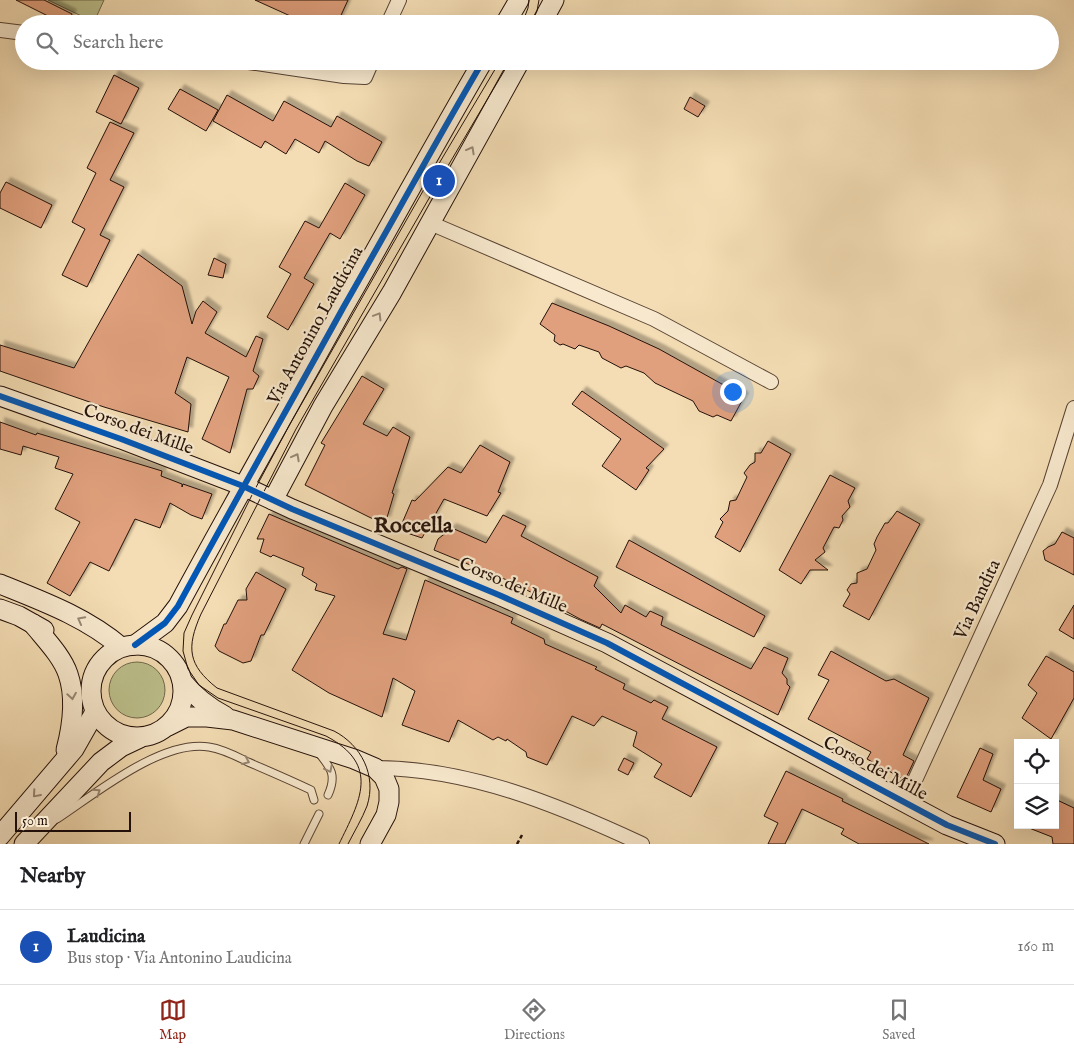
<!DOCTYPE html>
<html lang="en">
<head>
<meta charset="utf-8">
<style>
  body { margin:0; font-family:"IM FELL English",serif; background:#f6f6f6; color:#202124 }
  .controls { position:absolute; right:15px; bottom:15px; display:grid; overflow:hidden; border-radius:0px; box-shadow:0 5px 20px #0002 }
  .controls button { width:45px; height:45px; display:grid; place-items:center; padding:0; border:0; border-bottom:1px solid #e0e0e0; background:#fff; color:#202124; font:25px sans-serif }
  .scale { position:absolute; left:15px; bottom:12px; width:116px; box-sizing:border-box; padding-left:5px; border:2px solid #241109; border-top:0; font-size:14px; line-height:18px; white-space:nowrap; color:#241109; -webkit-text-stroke:4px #f8e9ce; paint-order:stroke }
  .you { position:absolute; left:732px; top:391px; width:18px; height:18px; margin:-12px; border:4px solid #fff; border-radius:50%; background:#1a73e8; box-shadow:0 0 0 8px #1a73e833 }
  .badge { display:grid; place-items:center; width:32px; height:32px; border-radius:50%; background:#8f2418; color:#fff; font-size:16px; font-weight:700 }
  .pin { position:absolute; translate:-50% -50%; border:2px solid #fff; box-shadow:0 1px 5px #0006 }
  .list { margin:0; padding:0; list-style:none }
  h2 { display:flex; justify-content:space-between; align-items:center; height:65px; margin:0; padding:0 20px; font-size:21px }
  h2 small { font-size:16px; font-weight:400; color:#757577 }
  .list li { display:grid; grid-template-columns:32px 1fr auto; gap:15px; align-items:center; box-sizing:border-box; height:75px; padding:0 20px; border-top:1px solid #e0e0e0 }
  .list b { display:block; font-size:19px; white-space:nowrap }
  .list p { margin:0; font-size:16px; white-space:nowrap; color:#757577 }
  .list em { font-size:16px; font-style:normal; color:#757577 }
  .icon { flex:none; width:28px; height:28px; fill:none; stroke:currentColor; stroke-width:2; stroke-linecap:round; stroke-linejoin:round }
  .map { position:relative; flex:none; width:1074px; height:844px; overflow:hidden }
  .search { position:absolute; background:#fff; box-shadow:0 5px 20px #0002; left:15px; right:15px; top:15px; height:55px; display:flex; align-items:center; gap:12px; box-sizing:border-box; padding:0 18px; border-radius:28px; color:#757577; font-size:19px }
  .sheet { height:140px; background:#fff }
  nav { display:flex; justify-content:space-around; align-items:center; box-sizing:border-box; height:70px; border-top:1px solid #e0e0e0; background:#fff; font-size:14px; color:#757577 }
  nav a { display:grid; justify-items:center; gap:2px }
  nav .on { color:#8f2418 }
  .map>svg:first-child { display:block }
</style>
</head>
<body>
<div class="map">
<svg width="1074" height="844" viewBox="0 0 1074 844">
  <defs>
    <filter id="shadow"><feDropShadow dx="4.5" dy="-4.5" stdDeviation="1" flood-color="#0004"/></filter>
  </defs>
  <rect width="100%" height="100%" fill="#f4ddb4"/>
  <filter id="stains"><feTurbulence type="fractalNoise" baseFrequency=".004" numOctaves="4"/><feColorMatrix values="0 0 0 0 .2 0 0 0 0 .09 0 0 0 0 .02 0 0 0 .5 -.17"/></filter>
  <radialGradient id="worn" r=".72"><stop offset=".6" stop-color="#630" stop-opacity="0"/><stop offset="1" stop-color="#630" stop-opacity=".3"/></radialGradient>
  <!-- green -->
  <g fill="#bcc08c" stroke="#70684a">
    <path d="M 48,0 L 104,0 L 94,22 Z"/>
    <circle cx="137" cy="690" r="28"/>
  </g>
  <!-- building -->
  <g fill="#e0a07d" stroke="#241109" filter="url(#shadow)">
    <path d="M 16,0 L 44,0 L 72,14 L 68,24 L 64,24 Z"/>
    <path d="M 255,0 L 348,0 L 337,24 L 308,24 Z"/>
    <path d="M 114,75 L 139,88 L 121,124 L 96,112 Z"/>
    <path d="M 180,89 L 218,110 L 206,131 L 168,109 Z"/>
    <path d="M 227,95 L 273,121 L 284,101 L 331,127 L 337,116 L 382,142 L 369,166 L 357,161 L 325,141 L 319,153 L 295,139 L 286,154 L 265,141 L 261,148 L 213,121 Z"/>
    <path d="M 690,97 L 705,106 L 698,117 L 684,109 Z"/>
    <path d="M 110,122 L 134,133 L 110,180 L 124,187 L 100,235 L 110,240 L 87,287 L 62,275 L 85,229 L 72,222 L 96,173 L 87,168 Z"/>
    <path d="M 6,182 L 52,205 L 41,228 L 0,208 L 0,193 Z"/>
    <path d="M 345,183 L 365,195 L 340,239 L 330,233 L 304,278 L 314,284 L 288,330 L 267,317 L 291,274 L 279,267 L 305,221 L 319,228 Z"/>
    <path d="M 138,254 L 182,286 L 192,324 L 196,311 L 203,301 L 217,312 L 205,333 L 246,357 L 256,336 L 263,339 L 253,371 L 259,376 L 253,389 L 247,389 L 230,453 L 202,439 L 229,377 L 187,357 L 175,393 L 191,404 L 188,432 L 104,407 L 0,371 L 0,345 L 74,368 Z"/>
    <path d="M 214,258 L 226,264 L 223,278 L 208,275 Z"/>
    <path d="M 552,303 L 609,326 L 659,349 L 738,393 L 744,397 L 731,421 L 717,415 L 713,417 L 699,411 L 693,401 L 655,383 L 644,373 L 626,366 L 621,368 L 602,358 L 599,352 L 579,345 L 575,349 L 563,344 L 560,345 L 554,341 L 555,335 L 540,324 Z"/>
    <path d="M 362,376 L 384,389 L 363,424 L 387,436 L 393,427 L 410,437 L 392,493 L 394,494 L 386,521 L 379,517 L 377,521 L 305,485 L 325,445 L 321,443 Z"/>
    <path d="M 582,391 L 664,449 L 646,468 L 649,470 L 636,490 L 602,466 L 621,439 L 572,404 Z"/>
    <path d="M 0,422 L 36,435 L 37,433 L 162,471 L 161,476 L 182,484 L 182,487 L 183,484 L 212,494 L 202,519 L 191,515 L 170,503 L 160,528 L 135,519 L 109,571 L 90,562 L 70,596 L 47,583 L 80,522 L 55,509 L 73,474 L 55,468 L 59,457 L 23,446 L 21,455 L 0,449 Z"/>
    <path d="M 768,441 L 791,454 L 740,552 L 715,537 L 723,522 L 720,519 L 728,511 L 730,501 L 736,500 L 747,477 L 744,473 L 750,465 L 755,462 L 755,453 L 761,453 Z"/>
    <path d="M 480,445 L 510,462 L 498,492 L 501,493 L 487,516 L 444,499 L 422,538 L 410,534 L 400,528 L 412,500 L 415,501 L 448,467 L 461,473 Z"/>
    <path d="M 830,475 L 855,488 L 848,501 L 850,507 L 842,516 L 843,520 L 839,528 L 834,527 L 823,548 L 825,552 L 815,560 L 828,570 L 810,570 L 801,584 L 779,570 Z"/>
    <path d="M 897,511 L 920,524 L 869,620 L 843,606 L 850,594 L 847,590 L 851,584 L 857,583 L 857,573 L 867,569 L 876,550 L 874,544 L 877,537 L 885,523 L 888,523 Z"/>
    <path d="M 269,514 L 398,569 L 402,567 L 407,569 L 383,634 L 406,640 L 425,580 L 513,618 L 511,623 L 544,639 L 545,644 L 597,667 L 595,669 L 625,684 L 623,689 L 651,703 L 654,700 L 668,707 L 662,719 L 717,747 L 691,797 L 654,777 L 662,764 L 633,746 L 637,732 L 602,716 L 594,726 L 572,716 L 547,765 L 527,757 L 526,752 L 507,739 L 506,741 L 498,737 L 493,740 L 458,720 L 449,742 L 402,725 L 415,691 L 393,678 L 382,717 L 329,693 L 292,670 L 335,596 L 315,590 L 317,584 L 302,575 L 304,568 L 273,555 L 271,557 L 260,552 L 264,539 L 257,539 Z"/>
    <path d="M 503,515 L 526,526 L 521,536 L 598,577 L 594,586 L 621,613 L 625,605 L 646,617 L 650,611 L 663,617 L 661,625 L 751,669 L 764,647 L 788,658 L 782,673 L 787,679 L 787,684 L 790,687 L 778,715 L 602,624 L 600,628 L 580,619 L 514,583 L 434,550 L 438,539 L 452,528 L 486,543 Z"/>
    <path d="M 1062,532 L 1074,538 L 1074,575 L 1045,560 L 1043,551 L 1048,547 L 1055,544 Z"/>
    <path d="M 629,540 L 765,616 L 754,637 L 616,567 Z"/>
    <path d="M 256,572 L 286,589 L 264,635 L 261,635 L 251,661 L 243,663 L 219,651 L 215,646 L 224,624 L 226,624 L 238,600 L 247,600 L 246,589 Z"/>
    <path d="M 1074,605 L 1074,639 L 1059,630 Z"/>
    <path d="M 831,651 L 886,681 L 894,679 L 929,698 L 903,755 L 914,761 L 905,780 L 867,759 L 871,752 L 808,719 L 829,680 L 818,675 Z"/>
    <path d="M 1046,656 L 1074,672 L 1074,698 L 1051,739 L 1022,718 L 1037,693 L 1028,685 Z"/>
    <path d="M 980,748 L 993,754 L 983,780 L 1001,789 L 991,812 L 957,797 Z"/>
    <path d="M 624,758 L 634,763 L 628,775 L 618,770 Z"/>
    <path d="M 786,771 L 843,799 L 842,801 L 929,844 L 859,844 L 841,834 L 844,829 L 802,809 L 785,844 L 768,844 L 778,823 L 764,816 Z"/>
    <path d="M 1055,799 L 1074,808 L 1074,844 L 1053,844 L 1052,837 L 1024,826 L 1055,825 Z"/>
  </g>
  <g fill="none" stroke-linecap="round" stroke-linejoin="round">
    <defs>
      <g id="lane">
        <path d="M 318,752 C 331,768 337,775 328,795"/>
        <path d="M 57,819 C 95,794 162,739 209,747 C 223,749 236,756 248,762 C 269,771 290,780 311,790 L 314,800"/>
        <path d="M 304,844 L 319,814"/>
      </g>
      <g id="street">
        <path d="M 388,24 L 399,0"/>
        <path d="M 0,30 L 24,33"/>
        <path d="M 242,61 L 344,76 L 365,77 L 372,61"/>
        <path d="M 430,223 L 654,319 L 771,382"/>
        <path d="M 375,768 C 469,768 558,805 642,844"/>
        <path d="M 905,802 L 1050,485 L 1074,408"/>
      </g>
      <g id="secondary">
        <path d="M 505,24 L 519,0"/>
        <path d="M 541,24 L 554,0"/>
        <path d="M 0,396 L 121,439 L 243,486 L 292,509 L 499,595 L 607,643 L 947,825 L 995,844"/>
        <path d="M 273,500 L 323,406 L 392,292 L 520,61"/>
        <path d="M 0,584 C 42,601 86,617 121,647"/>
        <path d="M 0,609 L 19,616 L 44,630"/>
        <path d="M 33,624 C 45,639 62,656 68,674 C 76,697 72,727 66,750"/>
        <circle cx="137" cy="691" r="46"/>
        <path d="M 135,645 L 165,623 L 178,606 C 232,506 288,408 343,308 C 390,226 435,143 483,61"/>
        <path d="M 182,681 C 195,697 208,707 225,716"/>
        <path d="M 168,726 L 186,717 L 207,717 L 233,720 L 354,759 L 375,768 L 384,777 L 389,789 L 389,802 L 386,815 L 370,844"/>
        <path d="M 0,836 L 74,749 L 95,712"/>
        <path d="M 24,844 L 101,762 L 121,747 L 140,738"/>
      </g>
    </defs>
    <!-- lane casing -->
    <use href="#lane" stroke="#584434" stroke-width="9"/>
    <!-- street casing -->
    <use href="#street" stroke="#584434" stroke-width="16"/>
    <!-- secondary casing -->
    <use href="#secondary" stroke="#241109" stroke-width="21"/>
    <!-- path -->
    <path stroke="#241109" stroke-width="2.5" stroke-dasharray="4 2.5" stroke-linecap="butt" d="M 517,844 L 522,835"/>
    <!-- lane -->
    <use href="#lane" stroke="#f8e9ce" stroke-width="7"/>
    <!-- street -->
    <use href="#street" stroke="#f8e9ce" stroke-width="14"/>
    <!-- secondary -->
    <use href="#secondary" stroke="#f8e9ce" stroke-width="19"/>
    <!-- tram -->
    <g stroke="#241109" stroke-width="1">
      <path d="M 522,24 L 528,8 L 529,0"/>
      <path d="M 531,24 L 537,11 L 539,0"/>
      <path d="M 339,844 C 360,801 381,765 326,736 L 218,698 L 199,685 L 188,669 L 183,651 L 184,633 L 192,615 L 254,491 L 290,424 L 431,177 L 500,61"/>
      <path d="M 348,844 C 354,832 362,819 367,806 C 377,775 361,745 334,731 L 217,688 C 188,665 186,648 201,614 L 296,429 L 439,181 L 510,61"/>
    </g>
    <defs>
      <g id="cycleway">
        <path d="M 0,396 L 121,439 L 243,486 L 292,509 L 499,595 L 607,643 L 947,825 L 995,844"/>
        <path d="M 135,645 L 165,623 L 178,606 C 232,506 288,408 343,308 C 390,226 435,143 483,61"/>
      </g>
    </defs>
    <!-- cycleway casing -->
    <use href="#cycleway" stroke="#f8e9ce" stroke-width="9"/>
    <!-- cycleway -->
    <use href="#cycleway" stroke="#0057b8" stroke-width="6"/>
  </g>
  <!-- one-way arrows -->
  <defs><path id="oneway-chevron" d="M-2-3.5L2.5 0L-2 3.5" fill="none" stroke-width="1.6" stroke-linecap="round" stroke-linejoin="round" transform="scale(1.25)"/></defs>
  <g stroke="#998875">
    <use href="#oneway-chevron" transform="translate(471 150) rotate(-61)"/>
    <use href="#oneway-chevron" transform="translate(378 316) rotate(-59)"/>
    <use href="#oneway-chevron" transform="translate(296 457) rotate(-62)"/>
    <use href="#oneway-chevron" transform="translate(81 620) rotate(-152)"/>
    <use href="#oneway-chevron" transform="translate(72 696) rotate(81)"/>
    <use href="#oneway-chevron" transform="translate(246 761) rotate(24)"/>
    <use href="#oneway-chevron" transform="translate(329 769) rotate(63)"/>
    <use href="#oneway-chevron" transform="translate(97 792) rotate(-34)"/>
    <use href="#oneway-chevron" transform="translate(36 794) rotate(131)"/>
  </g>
  <g text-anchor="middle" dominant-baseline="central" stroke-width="4.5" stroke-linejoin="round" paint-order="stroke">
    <!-- street labels -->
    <g font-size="18" fill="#241109" stroke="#f8e9ce">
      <text transform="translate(316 326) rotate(-61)">Via Antonino Laudicina</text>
      <text transform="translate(138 430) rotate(20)">Corso dei Mille</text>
      <text transform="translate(513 586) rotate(23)">Corso dei Mille</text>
      <text transform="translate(978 600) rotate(-65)">Via Bandita</text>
      <text transform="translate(875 769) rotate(28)">Corso dei Mille</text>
    </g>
    <!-- district labels -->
    <g font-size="22" font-weight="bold" fill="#241109" stroke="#f8e9ce">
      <text x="413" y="526">Roccella</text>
    </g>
  </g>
  <rect width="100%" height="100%" filter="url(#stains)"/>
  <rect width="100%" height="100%" fill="url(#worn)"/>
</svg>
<div class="controls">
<button><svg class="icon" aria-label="locate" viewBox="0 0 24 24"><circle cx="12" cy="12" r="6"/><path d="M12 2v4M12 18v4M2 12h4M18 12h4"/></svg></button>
<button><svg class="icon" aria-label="layers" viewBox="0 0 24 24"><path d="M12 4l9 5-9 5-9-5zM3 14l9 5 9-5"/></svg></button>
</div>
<div class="scale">50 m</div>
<div class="you"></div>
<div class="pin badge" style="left:439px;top:181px;background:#1a4fb4">1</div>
<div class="search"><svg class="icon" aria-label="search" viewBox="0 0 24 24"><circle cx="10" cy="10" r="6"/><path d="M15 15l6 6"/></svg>Search here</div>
</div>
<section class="sheet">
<h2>Nearby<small></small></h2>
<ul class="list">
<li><span class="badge" style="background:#1a4fb4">1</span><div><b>Laudicina</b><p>Bus stop · Via Antonino Laudicina</p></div><em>160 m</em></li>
</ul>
</section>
<nav>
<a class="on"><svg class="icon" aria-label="map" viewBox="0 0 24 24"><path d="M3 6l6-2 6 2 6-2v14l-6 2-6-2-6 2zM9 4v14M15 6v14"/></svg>Map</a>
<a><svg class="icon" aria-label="directions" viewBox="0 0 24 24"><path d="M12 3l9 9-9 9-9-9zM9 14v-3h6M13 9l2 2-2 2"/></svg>Directions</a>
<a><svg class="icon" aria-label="saved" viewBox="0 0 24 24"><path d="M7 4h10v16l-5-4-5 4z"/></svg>Saved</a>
</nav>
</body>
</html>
